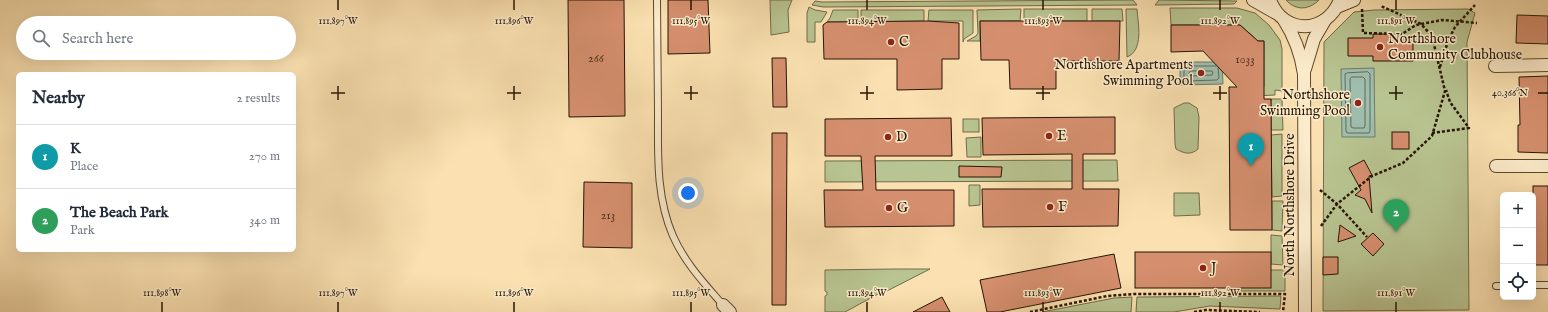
<!DOCTYPE html>
<html lang="en">
<head>
<meta charset="utf-8">
<style>
  body { margin:0; font-family:"IM FELL English",serif; background:#f6f6f7; color:#1f2937 }
  .controls { position:absolute; right:12px; bottom:12px; display:grid; overflow:hidden; border-radius:6px; box-shadow:0 4px 16px #0002 }
  .controls button { width:36px; height:36px; display:grid; place-items:center; padding:0; border:0; border-bottom:1px solid #e0e1e3; background:#fff; color:#1f2937; font:20px sans-serif }
  .you { position:absolute; left:688px; top:193px; width:14px; height:14px; margin:-10px; border:3px solid #fff; border-radius:50%; background:#1a73e8; box-shadow:0 0 0 6px #1a73e833 }
  .badge { display:grid; place-items:center; width:26px; height:26px; border-radius:50%; background:#8f2418; color:#fff; font-size:13px; font-weight:700 }
  .pin { position:absolute; translate:-50% -33px; filter:drop-shadow(0 1px 2px #0008) }
  .pin::after { content:''; position:absolute; top:21px; width:14px; height:12px; background:inherit; clip-path:polygon(0 0,100% 0,50% 100%) }
  .list { margin:0; padding:0; list-style:none }
  h2 { display:flex; justify-content:space-between; align-items:center; height:52px; margin:0; padding:0 16px; font-size:17px }
  h2 small { font-size:13px; font-weight:400; color:#747a83 }
  .list li { display:grid; grid-template-columns:26px 1fr auto; gap:12px; align-items:center; box-sizing:border-box; height:64px; padding:0 16px; border-top:1px solid #e0e1e3 }
  .list b { display:block; font-size:15px; white-space:nowrap }
  .list p { margin:0; font-size:13px; white-space:nowrap; color:#747a83 }
  .list em { font-size:13px; font-style:normal; color:#747a83 }
  .icon { flex:none; width:22px; height:22px; fill:none; stroke:currentColor; stroke-width:2; stroke-linecap:round; stroke-linejoin:round }
  .map { position:relative; flex:none; width:1548px; height:312px; overflow:hidden }
  .search { position:absolute; background:#fff; box-shadow:0 4px 16px #0002; left:16px; top:16px; width:280px; height:44px; display:flex; align-items:center; gap:10px; box-sizing:border-box; padding:0 14px; border-radius:22px; color:#747a83; font-size:15px }
  .panel { position:absolute; background:#fff; box-shadow:0 4px 16px #0002; left:16px; top:72px; width:280px; height:180px; border-radius:6px }
  .map>svg:first-child { display:block }
</style>
</head>
<body>
<div class="map">
<svg width="1548" height="312" viewBox="0 0 1548 312">
  <rect width="100%" height="100%" fill="#fbe1b1"/>
  <filter id="stains"><feTurbulence type="fractalNoise" baseFrequency=".005" numOctaves="4"/><feColorMatrix values="0 0 0 0 .2 0 0 0 0 .09 0 0 0 0 .02 0 0 0 .5 -.17"/></filter>
  <radialGradient id="worn" r=".72"><stop offset=".6" stop-color="#630" stop-opacity="0"/><stop offset="1" stop-color="#630" stop-opacity=".3"/></radialGradient>
  <!-- green -->
  <g fill="#b8c491" stroke="#706c4a">
    <path d="M 770,0 L 792,0 L 788,10 L 789,32 L 771,35 Z"/>
    <path d="M 1133,0 L 1137,5 L 823,7 L 812,5 L 815,1 L 822,2 Z"/>
    <path d="M 1159,0 L 1237,1 L 1234,4 L 1155,5 Z"/>
    <path d="M 1286,0 L 1319,0 C 1309,10 1296,11 1286,0 Z"/>
    <path d="M 809,7 L 815,10 L 827,12 L 821,22 L 815,22 L 815,42 L 807,42 L 807,13 Z"/>
    <path d="M 1170,8 L 1237,8 L 1255,13 L 1269,25 L 1280,40 L 1282,49 L 1282,91 L 1275,90 L 1275,95 L 1236,97 L 1236,87 L 1264,87 L 1264,41 L 1253,41 L 1255,38 L 1240,25 L 1171,25 Z"/>
    <path d="M 1021,9 L 1020,21 L 980,21 L 980,41 L 967,41 L 976,36 L 978,33 L 977,10 Z"/>
    <rect x="1024" y="9" width="63" height="12"/>
    <path d="M 1092,9 L 1122,9 L 1123,21 L 1092,21 Z"/>
    <path d="M 1126,9 L 1137,9 C 1138,24 1144,50 1127,57 Z"/>
    <path d="M 1468,9 L 1475,13 L 1467,42 L 1469,310 L 1323,311 L 1324,42 L 1354,12 L 1374,10 Z"/>
    <path d="M 833,10 L 858,10 L 858,22 L 827,22 L 830,18 Z"/>
    <path d="M 861,10 L 924,10 L 924,21 L 861,22 Z"/>
    <path d="M 929,10 L 973,10 L 973,33 L 964,39 L 963,42 L 963,21 L 928,21 Z"/>
    <path d="M 1271,99 L 1282,99 L 1283,130 L 1271,130 Z"/>
    <path d="M 1184,103 L 1189,103 L 1197,108 L 1199,117 L 1198,149 C 1191,155 1185,154 1176,149 L 1175,144 L 1174,108 Z"/>
    <rect x="963" y="119" width="16" height="13"/>
    <path d="M 1282,134 L 1282,196 L 1272,197 L 1271,135 Z"/>
    <path d="M 981,137 L 981,157 L 967,157 L 966,138 Z"/>
    <path d="M 1117,160 L 1118,181 L 825,182 L 825,161 Z"/>
    <path d="M 969,185 L 980,185 L 980,205 L 969,206 Z"/>
    <path d="M 1174,193 L 1199,193 L 1200,215 L 1174,216 Z"/>
    <path d="M 1272,201 L 1283,201 L 1282,231 L 1272,230 Z"/>
    <path d="M 1271,235 L 1282,236 L 1283,265 L 1271,264 Z"/>
    <path d="M 894,269 L 930,269 L 879,295 L 878,294 L 845,312 L 825,312 L 825,296 L 827,295 L 827,292 L 825,291 L 825,270 Z"/>
    <path d="M 1271,270 L 1285,270 L 1285,291 L 1241,291 L 1241,288 Z"/>
    <path d="M 1281,296 L 1280,309 L 1210,306 L 1174,312 L 1136,312 L 1137,297 Z"/>
    <path d="M 1132,297 L 1131,312 L 1042,312 L 1114,298 Z"/>
  </g>
  <!-- water -->
  <g fill="#9fbead" stroke="#6f7a69">
    <path d="M 1180,62 L 1222,62 L 1223,84 L 1180,85 Z"/>
    <path d="M 1374,68 L 1375,137 L 1342,137 L 1341,69 Z"/>
  </g>
  <g fill="none" stroke-linecap="round" stroke-linejoin="round">
    <!-- shore -->
    <g stroke="#636a58" stroke-width="1">
      <path d="M 1216,66 L 1185,66 L 1184,68 L 1184,79 L 1186,81 L 1217,80 L 1219,78 L 1218,68"/>
      <path d="M 1191,71 L 1212,71 L 1213,73 L 1212,75 L 1191,76 L 1189,74 Z"/>
      <path d="M 1368,72 L 1370,74 L 1370,131 L 1369,133 L 1347,133 L 1346,131 L 1345,74 L 1347,73 Z"/>
      <path d="M 1352,77 L 1363,77 L 1365,79 L 1365,126 L 1364,128 L 1353,128 L 1351,127 L 1350,79 Z"/>
    </g>
  </g>
  <!-- building -->
  <g fill="#d58f6e" stroke="#271503">
    <path d="M 568,0 L 624,0 L 625,116 L 569,117 Z"/>
    <path d="M 668,0 L 708,0 L 710,53 L 668,54 Z"/>
    <path d="M 1517,15 L 1548,16 L 1548,44 L 1516,43 Z"/>
    <path d="M 928,21 L 959,23 L 959,59 L 942,59 L 942,89 L 897,90 L 897,59 L 824,59 L 823,25 L 827,22 Z"/>
    <path d="M 980,21 L 1120,21 L 1119,61 L 1056,61 L 1056,89 L 1010,89 L 1009,60 L 981,60 Z"/>
    <path d="M 1171,25 L 1240,25 L 1258,41 L 1264,41 L 1264,99 L 1271,99 L 1272,230 L 1230,230 L 1229,87 L 1237,87 L 1203,51 L 1171,52 Z"/>
    <path d="M 1373,34 L 1390,34 L 1390,38 L 1413,38 L 1413,61 L 1373,61 L 1373,56 L 1348,56 L 1348,38 L 1373,38 Z"/>
    <path d="M 772,58 L 786,58 L 787,107 L 773,107 Z"/>
    <path d="M 1548,76 L 1548,153 L 1518,152 L 1518,125 L 1520,125 L 1519,77 Z"/>
    <path d="M 1115,117 L 1115,154 L 1083,154 L 1083,189 L 1119,189 L 1118,226 L 983,227 L 982,189 L 1072,189 L 1072,154 L 983,155 L 982,118 Z"/>
    <path d="M 951,118 L 952,156 L 875,156 L 876,190 L 954,190 L 954,226 L 825,227 L 824,190 L 863,190 L 861,156 L 825,156 L 825,119 Z"/>
    <rect x="1392" y="132" width="17" height="17"/>
    <path d="M 772,133 L 787,133 L 786,305 L 772,305 Z"/>
    <path d="M 1364,160 L 1372,175 L 1369,176 L 1372,213 L 1365,199 L 1355,195 L 1361,190 L 1349,168 Z"/>
    <path d="M 959,166 L 1002,167 L 1001,177 L 959,177 Z"/>
    <path d="M 584,182 L 632,183 L 632,248 L 583,247 Z"/>
    <rect x="1533" y="186" width="15" height="79"/>
    <path d="M 1340,225 L 1356,236 L 1338,242 Z"/>
    <path d="M 1373,233 L 1384,244 L 1373,256 L 1361,244 Z"/>
    <rect x="1135" y="252" width="136" height="36"/>
    <path d="M 1114,254 L 1121,288 L 1000,312 L 987,312 L 980,280 Z"/>
    <path d="M 1323,257 L 1338,257 L 1338,274 L 1323,275 Z"/>
    <path d="M 942,297 L 950,312 L 913,312 Z"/>
  </g>
  <g fill="none" stroke-linecap="round" stroke-linejoin="round">
    <defs>
      <g id="service">
        <path d="M 657,0 C 657,38 658,75 658,113 C 658,155 656,197 673,236 C 685,263 704,283 723,305"/>
        <path d="M 1533,285 L 1548,285"/>
        <path d="M 1496,286 L 1503,286"/>
      </g>
      <g id="minor">
        <path d="M 1253,0 L 1276,13"/>
        <path d="M 1270,0 C 1283,35 1326,35 1340,0"/>
        <path d="M 1337,7 L 1354,0"/>
        <path d="M 1284,20 C 1295,37 1301,54 1304,74 L 1305,312"/>
        <path d="M 1495,66 L 1548,65"/>
        <path d="M 1305,69 L 1314,39 L 1325,20"/>
        <path d="M 1496,166 L 1548,166"/>
        <path d="M 723,305 L 730,312"/>
      </g>
    </defs>
    <!-- service casing -->
    <use href="#service" stroke="#5c482e" stroke-width="8"/>
    <!-- minor casing -->
    <use href="#minor" stroke="#5c482e" stroke-width="14"/>
    <!-- path -->
    <g stroke="#271503" stroke-width="2.5" stroke-dasharray="3 2" stroke-linecap="butt">
      <path d="M 1362,9 L 1363,33 L 1402,34 L 1416,25 L 1442,20 L 1477,23"/>
      <path d="M 1440,67 L 1448,41 L 1455,27 L 1475,5"/>
      <path d="M 1432,133 L 1469,128 L 1450,102 L 1446,90"/>
      <path d="M 1320,190 L 1337,204 L 1367,237"/>
      <path d="M 1321,226 L 1337,204 L 1372,176 L 1403,163 L 1432,136 L 1445,91 L 1432,36 L 1421,24 L 1381,6"/>
      <path d="M 1030,312 L 1107,296 L 1134,294 L 1285,294 L 1283,312"/>
      <path d="M 1194,312 L 1206,310 L 1260,312"/>
    </g>
    <!-- service -->
    <use href="#service" stroke="#fceccc" stroke-width="6"/>
    <!-- minor -->
    <use href="#minor" stroke="#fceccc" stroke-width="12"/>
  </g>
  <!-- ticks -->
  <path fill="none" stroke="#271503" stroke-width="1.5" d="M 338,0 L 338,10M 514,0 L 514,10M 691,0 L 691,10M 867,0 L 867,10M 1043,0 L 1043,10M 1220,0 L 1220,10M 1396,0 L 1396,10M 338,86 L 338,100M 514,86 L 514,100M 691,86 L 691,100M 867,86 L 867,100M 1043,86 L 1043,100M 1220,86 L 1220,100M 1396,86 L 1396,100M 331,93 L 345,93M 507,93 L 521,93M 684,93 L 698,93M 860,93 L 874,93M 1036,93 L 1050,93M 1213,93 L 1227,93M 1389,93 L 1403,93M 1538,93 L 1548,93M 162,302 L 162,312M 338,302 L 338,312M 514,302 L 514,312M 691,302 L 691,312M 867,302 L 867,312M 1043,302 L 1043,312M 1220,302 L 1220,312M 1396,302 L 1396,312"/>
  <!-- markers -->
  <g fill="#8f2418" stroke="#fceccc" stroke-width="1.5">
    <circle cx="891" cy="42" r="4"/>
    <circle cx="1380" cy="47" r="4"/>
    <circle cx="1201" cy="73" r="4"/>
    <circle cx="1358" cy="103" r="4"/>
    <circle cx="1049" cy="136" r="4"/>
    <circle cx="888" cy="137" r="4"/>
    <circle cx="1050" cy="207" r="4"/>
    <circle cx="889" cy="208" r="4"/>
    <circle cx="1203" cy="268" r="4"/>
  </g>
  <g text-anchor="middle" dominant-baseline="central" stroke-width="3" stroke-linejoin="round" paint-order="stroke">
    <!-- number labels -->
    <g font-size="12" fill="#52341e">
      <text x="596" y="58">266</text>
      <text x="1245" y="59">1033</text>
      <text x="608" y="215">213</text>
    </g>
    <!-- poi labels -->
    <g font-size="14" fill="#271503" stroke="#fceccc" text-anchor="start">
      <text x="1388" y="39">Northshore<tspan x="1388" dy="16">Community Clubhouse</tspan></text>
      <text x="899" y="42">C</text>
      <text x="1193" y="65" text-anchor="end">Northshore Apartments<tspan x="1193" dy="16">Swimming Pool</tspan></text>
      <text x="1350" y="95" text-anchor="end">Northshore<tspan x="1350" dy="16">Swimming Pool</tspan></text>
      <text x="1057" y="136">E</text>
      <text x="896" y="137">D</text>
      <text x="1058" y="207">F</text>
      <text x="897" y="208">G</text>
      <text x="1211" y="268">J</text>
    </g>
    <!-- street labels -->
    <g font-size="14" fill="#271503" stroke="#fceccc">
      <text transform="translate(1290 205) rotate(-90)">North Northshore Drive</text>
    </g>
  </g>
  <g font-size="10" text-anchor="middle" fill="#271503" stroke="#fceccc" stroke-width="3" stroke-linejoin="round" paint-order="stroke">
    <text x="338" y="24">111.897°W</text>
    <text x="514" y="24">111.896°W</text>
    <text x="691" y="24">111.895°W</text>
    <text x="867" y="24">111.894°W</text>
    <text x="1043" y="24">111.893°W</text>
    <text x="1220" y="24">111.892°W</text>
    <text x="1396" y="24">111.891°W</text>
    <text x="1510" y="96">40.366°N</text>
    <text x="162" y="296">111.898°W</text>
    <text x="338" y="296">111.897°W</text>
    <text x="514" y="296">111.896°W</text>
    <text x="691" y="296">111.895°W</text>
    <text x="867" y="296">111.894°W</text>
    <text x="1043" y="296">111.893°W</text>
    <text x="1220" y="296">111.892°W</text>
    <text x="1396" y="296">111.891°W</text>
  </g>
  <rect width="100%" height="100%" filter="url(#stains)"/>
  <rect width="100%" height="100%" fill="url(#worn)"/>
</svg>
<div class="controls">
<button>+</button>
<button>−</button>
<button><svg class="icon" aria-label="locate" viewBox="0 0 24 24"><circle cx="12" cy="12" r="6"/><path d="M12 2v4M12 18v4M2 12h4M18 12h4"/></svg></button>
</div>
<div class="you"></div>
<div class="pin badge" style="left:1251px;top:166px;background:#0f9aa8">1</div>
<div class="pin badge" style="left:1396px;top:232px;background:#2e9e5b">2</div>
<div class="search"><svg class="icon" aria-label="search" viewBox="0 0 24 24"><circle cx="10" cy="10" r="6"/><path d="M15 15l6 6"/></svg>Search here</div>
<section class="panel">
<h2>Nearby<small>2 results</small></h2>
<ul class="list">
<li><span class="badge" style="background:#0f9aa8">1</span><div><b>K</b><p>Place</p></div><em>270 m</em></li>
<li><span class="badge" style="background:#2e9e5b">2</span><div><b>The Beach Park</b><p>Park</p></div><em>340 m</em></li>
</ul>
</section>
</div>
</body>
</html>
